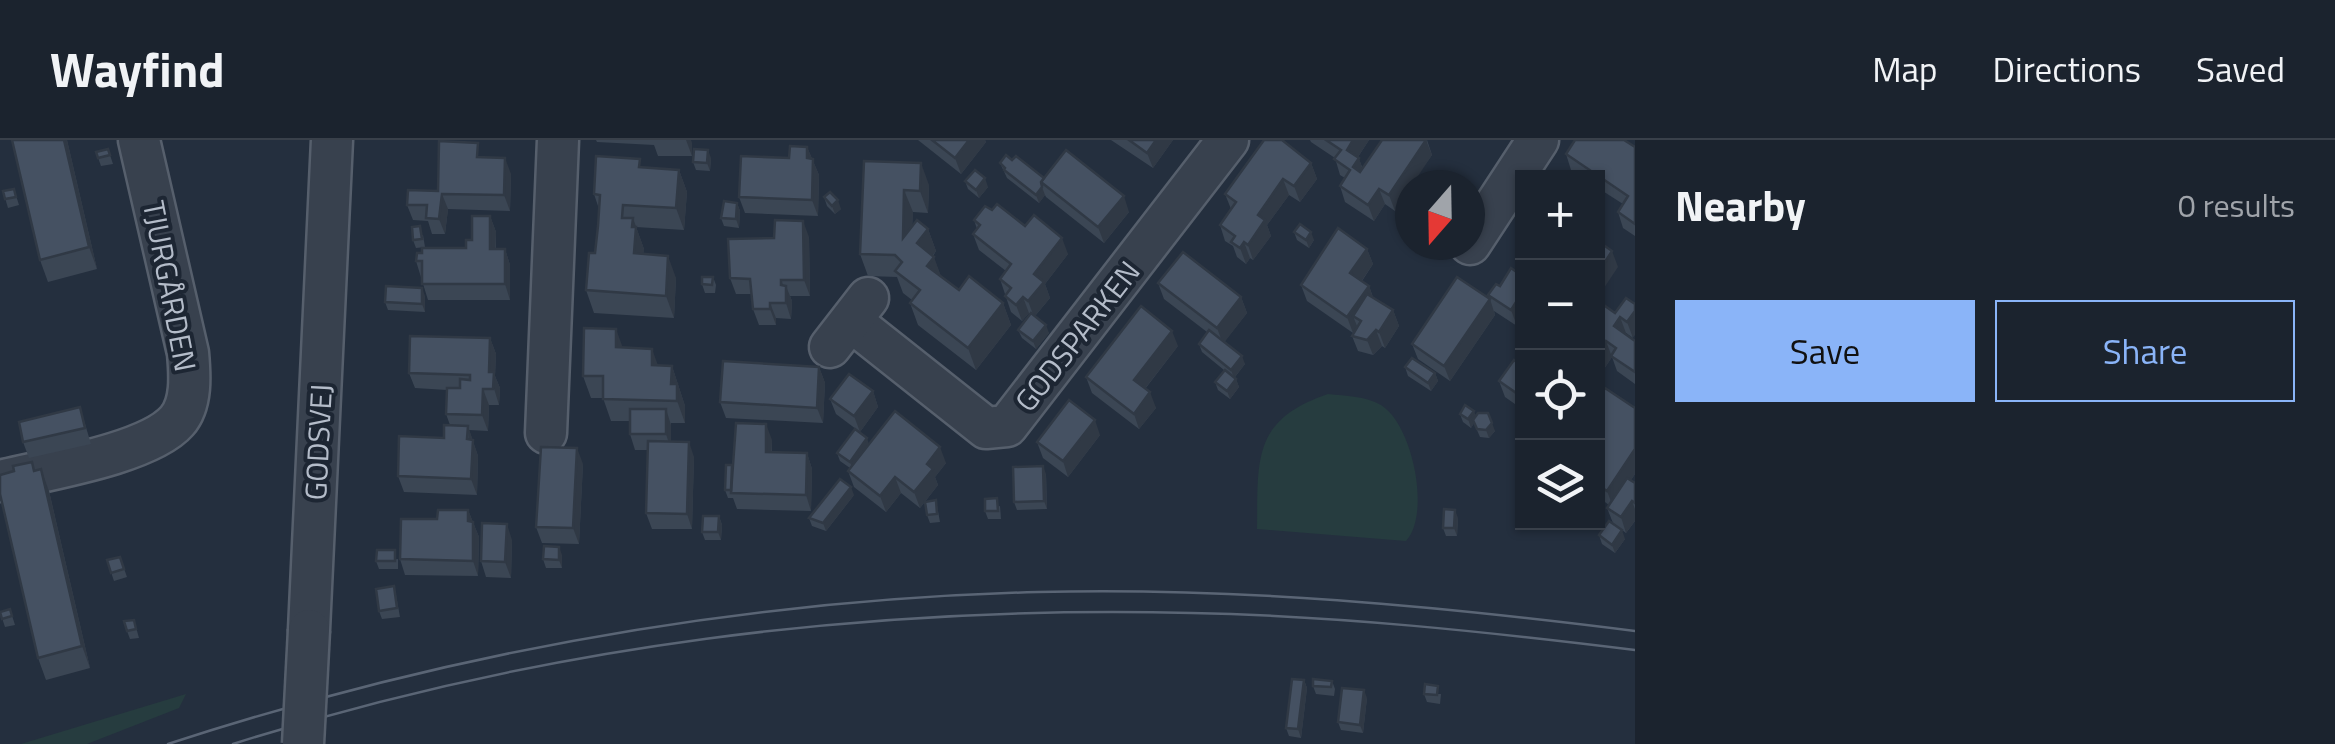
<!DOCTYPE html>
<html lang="en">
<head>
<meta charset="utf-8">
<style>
  body { margin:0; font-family:"Titillium Web",sans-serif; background:#242b36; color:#f1f3f6 }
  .controls { position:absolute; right:30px; top:30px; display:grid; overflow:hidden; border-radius:0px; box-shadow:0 2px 8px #0004 }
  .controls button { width:90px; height:90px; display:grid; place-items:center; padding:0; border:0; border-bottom:2px solid #39404a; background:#1b232e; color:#f1f3f6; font:50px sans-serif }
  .compass { position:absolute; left:1395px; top:30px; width:90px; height:90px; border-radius:50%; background:#1b232e; box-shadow:0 2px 8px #0004; rotate:200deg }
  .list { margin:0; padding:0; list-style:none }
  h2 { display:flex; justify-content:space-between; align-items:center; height:130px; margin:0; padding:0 40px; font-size:42px }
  h2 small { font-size:32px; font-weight:400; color:#a0a4aa }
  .actions { display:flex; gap:20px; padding:30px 40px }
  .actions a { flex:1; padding:22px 0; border:2px solid #8ab4f8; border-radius:0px; text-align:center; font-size:35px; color:#8ab4f8 }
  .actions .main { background:#8ab4f8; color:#111 }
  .icon { flex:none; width:55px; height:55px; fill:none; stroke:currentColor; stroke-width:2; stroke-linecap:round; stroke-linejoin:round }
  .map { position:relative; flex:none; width:1635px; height:604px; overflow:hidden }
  header { display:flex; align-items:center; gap:60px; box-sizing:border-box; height:140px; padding:0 50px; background:#1b232e; border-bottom:2px solid #39404a }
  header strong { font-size:48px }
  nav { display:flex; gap:55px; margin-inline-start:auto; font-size:35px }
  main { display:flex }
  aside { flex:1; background:#1b232e }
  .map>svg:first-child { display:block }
</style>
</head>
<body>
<header>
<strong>Wayfind</strong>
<nav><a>Map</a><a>Directions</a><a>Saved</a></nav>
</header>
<main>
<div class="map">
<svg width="1635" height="604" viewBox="0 0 1635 604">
  <rect width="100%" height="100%" fill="#242f3e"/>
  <!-- green -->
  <g fill="#263c3f">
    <path d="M 1328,254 C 1346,256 1365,256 1381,265 C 1413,285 1431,374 1406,401 L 1257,389 C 1258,319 1252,280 1328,254 Z"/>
    <path d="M 186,554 L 179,568 L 87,604 L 21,604 Z"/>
  </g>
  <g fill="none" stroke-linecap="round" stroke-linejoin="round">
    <defs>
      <g id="minor">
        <path d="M 1470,104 L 1538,0"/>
        <path d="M 851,181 L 986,288 L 1007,286 L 1228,0"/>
        <path d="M 830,207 L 868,158"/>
        <path d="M 546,293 L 558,0"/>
        <path d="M 0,341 C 44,330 148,314 177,281 C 192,264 190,235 188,213 L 139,0"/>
        <path d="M 309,490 L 332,0"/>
      </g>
    </defs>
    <!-- minor casing -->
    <use href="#minor" stroke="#565f6c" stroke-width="45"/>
    <!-- minor -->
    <use href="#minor" stroke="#38414e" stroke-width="40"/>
    <!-- tram -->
    <g stroke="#5a6575" stroke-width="2.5">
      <path d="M 168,604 C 450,512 742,460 1038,452 C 1238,447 1437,466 1635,491"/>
      <path d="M 233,604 C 541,506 868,465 1192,473 C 1340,476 1488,492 1635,510"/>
    </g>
    <defs>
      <path id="minor-bridge" d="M 303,604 L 309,490"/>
    </defs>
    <!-- minor-bridge casing -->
    <use href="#minor-bridge" stroke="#565f6c" stroke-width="45" stroke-linecap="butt"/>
    <!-- minor-bridge -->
    <use href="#minor-bridge" stroke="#38414e" stroke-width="40"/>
  </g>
  <!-- wall -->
  <g fill="#3b4654">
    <path d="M 67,0 L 97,129 L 48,142 L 40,120 Z"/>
    <path d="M 596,0 L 691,0 L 692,16 L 658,16 L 654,5 L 597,2 Z"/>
    <path d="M 918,0 L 985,0 L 986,2 L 961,34 Z"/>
    <path d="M 1111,0 L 1173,0 L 1153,28 Z"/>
    <path d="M 1310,0 L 1369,0 L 1358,17 L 1363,29 L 1382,0 L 1427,0 L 1432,15 L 1410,45 L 1410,48 L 1395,71 L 1385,64 L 1374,81 L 1345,62 L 1340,46 L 1345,38 L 1340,35 L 1335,18 L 1311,2 Z"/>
    <path d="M 807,7 L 819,35 L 818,76 L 745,73 L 739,57 L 789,18 Z"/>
    <path d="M 1635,7 L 1635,96 L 1623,88 L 1618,72 L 1623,64 L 1598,48 L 1598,38 L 1582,38 L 1571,30 L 1566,14 Z"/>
    <path d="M 108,9 L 113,24 L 101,26 L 96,12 Z"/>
    <path d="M 483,17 L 511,34 L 510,71 L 448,69 L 445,94 L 432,94 L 428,81 L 413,80 L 407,65 L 438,51 Z"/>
    <path d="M 711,18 L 710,31 L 696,30 L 693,22 Z"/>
    <path d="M 1012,20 L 1044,38 L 1129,72 L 1104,103 L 1046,57 L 1045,55 L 1039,63 L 1007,38 L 1000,23 Z"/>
    <path d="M 864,21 L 929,45 L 928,73 L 913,72 L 912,86 L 928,89 L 936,111 L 933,116 L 941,137 L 959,150 L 1003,163 L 1011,185 L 976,230 L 918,185 L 910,163 L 912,160 L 903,153 L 897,137 L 868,136 L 860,114 Z"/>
    <path d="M 1311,23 L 1317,39 L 1300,62 L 1289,55 L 1267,85 L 1271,96 L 1253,120 L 1250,118 L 1246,124 L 1237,117 L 1233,106 L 1225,101 L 1220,85 L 1231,69 L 1225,54 Z"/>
    <path d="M 643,27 L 679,30 L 687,52 L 684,90 L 636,87 L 644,109 L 643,114 L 676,138 L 674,178 L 594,173 L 586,150 L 595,113 L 599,69 L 594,54 Z"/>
    <path d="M 965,41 L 988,47 L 979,58 L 968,49 Z"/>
    <path d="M 14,49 L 19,65 L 8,68 L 3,51 Z"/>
    <path d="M 824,57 L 841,69 L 835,74 L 827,66 Z"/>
    <path d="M 737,63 L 740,71 L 739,88 L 724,86 L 721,78 Z"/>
    <path d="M 992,70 L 1025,86 L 1068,114 L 1045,144 L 1050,158 L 1035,176 L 1049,193 L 1036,209 L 1022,198 L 1018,190 L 1030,174 L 1029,173 L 1022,181 L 1011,172 L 1000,139 L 1006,131 L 979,110 L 973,94 L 977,89 L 974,80 Z"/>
    <path d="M 490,76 L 496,92 L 496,109 L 505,109 L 510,125 L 510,160 L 428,160 L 416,121 L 466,108 Z"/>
    <path d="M 1294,92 L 1314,100 L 1309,108 L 1297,100 Z"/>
    <path d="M 423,95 L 425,107 L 416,108 L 413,100 Z"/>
    <path d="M 809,97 L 810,156 L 790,156 L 792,161 L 791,179 L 776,178 L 776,185 L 759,185 L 753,169 L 752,154 L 736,154 L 730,138 Z"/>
    <path d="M 1367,109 L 1373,124 L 1362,141 L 1369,146 L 1373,157 L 1393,170 L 1399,186 L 1385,208 L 1382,206 L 1373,215 L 1358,211 L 1352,196 L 1357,186 L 1353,193 L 1307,161 L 1301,145 Z"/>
    <path d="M 1522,136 L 1522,176 L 1517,186 L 1494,171 L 1495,175 L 1450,241 L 1418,219 L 1412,204 L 1489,159 L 1488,155 L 1500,146 Z"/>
    <path d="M 713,137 L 716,145 L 715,153 L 705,153 L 702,144 Z"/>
    <path d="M 1158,143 L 1241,157 L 1247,173 L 1224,202 L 1245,224 L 1235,237 L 1239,247 L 1230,259 L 1218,250 L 1215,242 L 1224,230 L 1202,212 L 1199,204 L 1207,192 L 1164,159 Z"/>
    <path d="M 425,156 L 425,172 L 388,170 L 385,162 Z"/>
    <path d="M 1626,158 L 1633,198 L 1626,193 L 1625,194 L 1635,201 L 1635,244 L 1617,231 L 1612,217 L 1598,238 L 1598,161 L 1615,173 Z"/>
    <path d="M 490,198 L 496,214 L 495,236 L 500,248 L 499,265 L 489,265 L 488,291 L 469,290 L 478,316 L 477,355 L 404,352 L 398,336 L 444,298 L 450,285 L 446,274 L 447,250 L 415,248 L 409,233 Z"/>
    <path d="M 1178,206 L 1145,249 L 1156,268 L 1139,289 L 1092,253 L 1086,237 Z"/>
    <path d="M 623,208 L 658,225 L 672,226 L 685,266 L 685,283 L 671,283 L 671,301 L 694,317 L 692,389 L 652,389 L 646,373 L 648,310 L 635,310 L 630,294 L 630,281 L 611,281 L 603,258 L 591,258 L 583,236 Z"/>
    <path d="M 1522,226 L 1522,269 L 1505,257 L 1499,241 Z"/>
    <path d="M 819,227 L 825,243 L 823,283 L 726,278 L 720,262 Z"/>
    <path d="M 1405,227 L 1435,233 L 1438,241 L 1431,251 L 1408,236 Z"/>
    <path d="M 873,251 L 878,267 L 860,292 L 836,274 L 830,259 Z"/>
    <path d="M 1598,260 L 1635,268 L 1635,334 L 1631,340 L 1635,343 L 1635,381 L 1626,393 L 1613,383 L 1607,368 L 1609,365 L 1598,357 Z"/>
    <path d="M 80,267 L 91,304 L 29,318 L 23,302 Z"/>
    <path d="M 1460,274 L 1476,276 L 1495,291 L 1489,298 L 1480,297 L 1474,283 L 1471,288 L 1463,282 Z"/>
    <path d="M 1100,295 L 1068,337 L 1043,318 L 1037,302 Z"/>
    <path d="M 772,300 L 772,313 L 807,313 L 812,329 L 811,371 L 737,369 L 733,358 L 728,358 L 725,350 L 732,325 Z"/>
    <path d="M 869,304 L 946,323 L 935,337 L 938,345 L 920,368 L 901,353 L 886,372 L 854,347 L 848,331 L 850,328 L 840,321 L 837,313 Z"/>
    <path d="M 32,322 L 35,331 L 49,351 L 90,528 L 46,540 L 38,518 L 14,331 Z"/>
    <path d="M 583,324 L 579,404 L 542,403 L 536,387 Z"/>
    <path d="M 1046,334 L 1047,369 L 1017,370 L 1014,362 Z"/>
    <path d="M 854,355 L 826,391 L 812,386 L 809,378 Z"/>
    <path d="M 936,360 L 940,382 L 930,383 L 927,375 Z"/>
    <path d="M 1000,366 L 1001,379 L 988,379 L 985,371 Z"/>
    <path d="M 468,370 L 479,397 L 478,436 L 405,435 L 400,419 L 437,379 Z"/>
    <path d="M 719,376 L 722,385 L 721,400 L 705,400 L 702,392 Z"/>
    <path d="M 1458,378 L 1457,396 L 1446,396 L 1443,388 Z"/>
    <path d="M 1599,395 L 1625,399 L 1615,413 L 1602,404 Z"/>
    <path d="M 512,400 L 511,438 L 486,437 L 481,421 Z"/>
    <path d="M 562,415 L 562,428 L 546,428 L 543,419 Z"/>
    <path d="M 120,417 L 127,437 L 114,441 L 107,420 Z"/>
    <path d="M 398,419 L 398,429 L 379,429 L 376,421 Z"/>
    <path d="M 396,455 L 400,477 L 382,479 L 379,471 Z"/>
    <path d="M 10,469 L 15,485 L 5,487 L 0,472 Z"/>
    <path d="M 134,480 L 139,498 L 130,499 L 127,491 Z"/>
    <path d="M 1304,540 L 1307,548 L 1301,598 L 1289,596 L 1286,588 Z"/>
    <path d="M 1332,541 L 1335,549 L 1334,556 L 1316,554 L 1313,546 Z"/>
    <path d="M 1424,554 L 1441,554 L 1440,564 L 1427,562 Z"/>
    <path d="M 1367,558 L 1363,593 L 1341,590 L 1338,582 Z"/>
  </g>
  <!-- shaded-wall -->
  <g fill="#303945">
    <path d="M 64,0 L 67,0 L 97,129 L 89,107 Z"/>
    <path d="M 686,0 L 691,0 L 692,3 L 692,16 Z"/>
    <path d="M 969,0 L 985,0 L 986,2 L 961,34 L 955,18 Z"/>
    <path d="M 1156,0 L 1173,0 L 1153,28 L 1147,13 Z"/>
    <path d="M 1353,0 L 1369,0 L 1352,26 L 1347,10 Z"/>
    <path d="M 1426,0 L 1432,15 L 1412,45 L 1410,45 L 1410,48 L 1395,71 L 1389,55 Z"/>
    <path d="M 807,7 L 819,35 L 818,76 L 812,60 L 807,18 Z"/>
    <path d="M 708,10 L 711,18 L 710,31 L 707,23 Z"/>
    <path d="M 505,18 L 511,34 L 510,71 L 504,55 Z"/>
    <path d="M 1359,18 L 1364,34 L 1358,43 L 1353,27 Z"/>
    <path d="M 921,23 L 929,45 L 928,73 L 920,51 Z"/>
    <path d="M 1311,23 L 1317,39 L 1300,62 L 1294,46 Z"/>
    <path d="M 679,30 L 687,52 L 684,90 L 676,68 Z"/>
    <path d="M 985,38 L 988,47 L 979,58 L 976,50 Z"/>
    <path d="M 1283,39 L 1289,55 L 1267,85 L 1271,96 L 1253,120 L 1248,105 L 1258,75 Z"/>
    <path d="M 1042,47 L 1045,55 L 1039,63 L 1036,55 Z"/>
    <path d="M 1379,49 L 1385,64 L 1374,81 L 1368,65 Z"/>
    <path d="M 904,50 L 913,72 L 911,120 L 903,98 Z"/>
    <path d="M 442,54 L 448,69 L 445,94 L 439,79 Z"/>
    <path d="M 1124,56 L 1129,72 L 1104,103 L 1098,87 Z"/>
    <path d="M 838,60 L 841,69 L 835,74 L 832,66 Z"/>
    <path d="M 737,63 L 740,71 L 739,88 L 736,79 Z"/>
    <path d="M 490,76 L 496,92 L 495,125 L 490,109 Z"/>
    <path d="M 633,78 L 644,109 L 642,135 L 634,113 Z"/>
    <path d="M 803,81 L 809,97 L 810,156 L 804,140 Z"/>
    <path d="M 928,89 L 936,111 L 925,125 L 917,103 Z"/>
    <path d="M 1311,92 L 1314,100 L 1309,108 L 1306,100 Z"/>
    <path d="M 1062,98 L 1068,114 L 1045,144 L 1050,158 L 1034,177 L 1028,161 L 1034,134 Z"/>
    <path d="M 1244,102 L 1250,118 L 1246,124 L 1240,108 Z"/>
    <path d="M 505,109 L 510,125 L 510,160 L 505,144 Z"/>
    <path d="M 1367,109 L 1373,124 L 1356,149 L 1350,133 Z"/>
    <path d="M 1612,111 L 1618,127 L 1598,157 L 1598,133 Z"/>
    <path d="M 668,116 L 676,138 L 674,178 L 666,156 Z"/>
    <path d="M 934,117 L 942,139 L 927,126 Z"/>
    <path d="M 781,140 L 786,153 L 786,146 L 792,161 L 791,179 L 786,163 Z"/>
    <path d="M 1369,146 L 1374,161 L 1353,176 L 1357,186 L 1353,193 L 1347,177 Z"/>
    <path d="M 422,148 L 425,156 L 425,172 L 422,164 Z"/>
    <path d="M 1023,157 L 1029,173 L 1022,181 L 1016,165 Z"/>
    <path d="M 1241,157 L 1247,173 L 1223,204 L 1217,188 Z"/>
    <path d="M 1490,159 L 1495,175 L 1450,241 L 1444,226 Z"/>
    <path d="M 1518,159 L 1522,176 L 1517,186 L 1511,170 Z"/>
    <path d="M 770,163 L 776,178 L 776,185 L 770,169 Z"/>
    <path d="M 1003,163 L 1011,185 L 976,230 L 968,208 Z"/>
    <path d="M 1393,170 L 1399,186 L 1385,208 L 1379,192 Z"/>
    <path d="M 1635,171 L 1635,195 L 1633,198 L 1627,182 Z"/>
    <path d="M 1620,177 L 1626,193 L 1620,202 L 1614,186 Z"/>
    <path d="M 1046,185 L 1049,193 L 1036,209 L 1033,201 Z"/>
    <path d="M 616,189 L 624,211 L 616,207 Z"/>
    <path d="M 1376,190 L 1382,206 L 1373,215 L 1367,200 Z"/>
    <path d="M 1172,191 L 1178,206 L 1140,255 L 1134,240 Z"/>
    <path d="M 490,198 L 496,214 L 495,236 L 500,248 L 499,265 L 489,232 Z"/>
    <path d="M 1606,201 L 1612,217 L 1598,238 L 1598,214 Z"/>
    <path d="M 652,209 L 660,231 L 652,225 Z"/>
    <path d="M 1242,216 L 1245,224 L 1234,238 L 1231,230 Z"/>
    <path d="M 672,226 L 685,266 L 685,283 L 671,244 Z"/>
    <path d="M 819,227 L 825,243 L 823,283 L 817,268 Z"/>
    <path d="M 1435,233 L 1438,241 L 1431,251 L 1428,243 Z"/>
    <path d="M 1236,239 L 1239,247 L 1230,259 L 1227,251 Z"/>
    <path d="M 483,249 L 489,265 L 488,291 L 482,275 Z"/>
    <path d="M 873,251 L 878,267 L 860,292 L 854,276 Z"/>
    <path d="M 1150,252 L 1156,268 L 1139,289 L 1134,274 Z"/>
    <path d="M 666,269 L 671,285 L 671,310 L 666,294 Z"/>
    <path d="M 1474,271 L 1477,279 L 1471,288 L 1468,279 Z"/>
    <path d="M 1095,280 L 1100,295 L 1068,337 L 1063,321 Z"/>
    <path d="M 1492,283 L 1495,291 L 1489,298 L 1486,290 Z"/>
    <path d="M 766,284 L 772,300 L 771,328 L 766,312 Z"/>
    <path d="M 468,286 L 478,316 L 477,355 L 471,339 Z"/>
    <path d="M 867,298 L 870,307 L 853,330 L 850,322 Z"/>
    <path d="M 689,302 L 694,317 L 692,389 L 687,374 Z"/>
    <path d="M 940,307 L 946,323 L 935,337 L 938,345 L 920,368 L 914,352 L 927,324 Z"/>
    <path d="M 577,308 L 583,324 L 579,404 L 573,388 Z"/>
    <path d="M 1635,309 L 1635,334 L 1613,367 L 1607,351 Z"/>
    <path d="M 807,313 L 812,329 L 811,371 L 806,355 Z"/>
    <path d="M 1043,326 L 1046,334 L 1047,369 L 1044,361 Z"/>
    <path d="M 41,329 L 49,351 L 90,528 L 82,506 Z"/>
    <path d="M 895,337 L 901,353 L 886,372 L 880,356 Z"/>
    <path d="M 851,347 L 854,355 L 826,391 L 823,383 Z"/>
    <path d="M 1632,361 L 1635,369 L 1635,381 L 1626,393 L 1621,377 Z"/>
    <path d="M 468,370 L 479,397 L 478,436 L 473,421 Z"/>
    <path d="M 1455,370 L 1458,378 L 1457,396 L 1454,388 Z"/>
    <path d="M 719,376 L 722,385 L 721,400 L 718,392 Z"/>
    <path d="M 507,384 L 512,400 L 511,438 L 505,422 Z"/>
    <path d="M 1622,390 L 1625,399 L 1615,413 L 1612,405 Z"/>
    <path d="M 559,407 L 562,415 L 562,428 L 559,420 Z"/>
    <path d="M 1304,540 L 1307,548 L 1301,598 L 1298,589 Z"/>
    <path d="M 1364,550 L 1367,558 L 1363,593 L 1360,585 Z"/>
  </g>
  <!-- building -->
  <g fill="#455162" stroke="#303945" stroke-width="2.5">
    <path d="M 12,0 L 64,0 L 89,107 L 40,120 Z"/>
    <path d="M 932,0 L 969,0 L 955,18 Z"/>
    <path d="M 1129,0 L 1156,0 L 1147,13 Z"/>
    <path d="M 1264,0 L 1282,0 L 1311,23 L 1294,46 L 1283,39 L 1258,75 L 1265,80 L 1248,105 L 1244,102 L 1240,108 L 1231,102 L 1235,96 L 1220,85 L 1236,62 L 1225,54 Z"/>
    <path d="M 1326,0 L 1353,0 L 1347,10 L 1359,18 L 1353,27 L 1360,32 L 1382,0 L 1426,0 L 1389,55 L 1379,49 L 1368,65 L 1340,46 L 1350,30 L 1334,19 L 1341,10 Z"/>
    <path d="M 1575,0 L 1624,0 L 1635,7 L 1635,84 L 1618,72 L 1628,56 L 1566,14 Z"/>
    <path d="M 439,1 L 478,3 L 477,17 L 505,18 L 504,55 L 442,54 L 439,79 L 426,78 L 427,65 L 407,65 L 408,50 L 438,51 Z"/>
    <path d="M 790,6 L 807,7 L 807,18 L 813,19 L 812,60 L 739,57 L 741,16 L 789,18 Z"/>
    <path d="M 108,9 L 110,15 L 98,18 L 96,12 Z"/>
    <path d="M 694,9 L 708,10 L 707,23 L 693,22 Z"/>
    <path d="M 1066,10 L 1124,56 L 1098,87 L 1041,42 Z"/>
    <path d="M 1006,15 L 1012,20 L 1016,16 L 1044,38 L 1041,42 L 1042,47 L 1036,55 L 1004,30 L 1005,28 L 1000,23 Z"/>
    <path d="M 596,16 L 640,19 L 639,27 L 679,30 L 676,68 L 623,65 L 622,78 L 633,78 L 632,87 L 636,87 L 634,113 L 668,116 L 666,156 L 586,150 L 589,113 L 595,113 L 598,86 L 600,55 L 594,54 Z"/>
    <path d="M 864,21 L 921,23 L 920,51 L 904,50 L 903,98 L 917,80 L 928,89 L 917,103 L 934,117 L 927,126 L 959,150 L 969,136 L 1003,163 L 968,208 L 910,163 L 920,150 L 895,131 L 902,122 L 895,115 L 860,114 Z"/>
    <path d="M 975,30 L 985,38 L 976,50 L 965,41 Z"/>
    <path d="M 14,49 L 16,57 L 5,59 L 3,51 Z"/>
    <path d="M 830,52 L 838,60 L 832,66 L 824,57 Z"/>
    <path d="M 724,61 L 737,63 L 736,79 L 721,78 Z"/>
    <path d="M 997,64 L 1025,86 L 1034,75 L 1062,98 L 1034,134 L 1044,142 L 1028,161 L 1023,157 L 1016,165 L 1005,156 L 1011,148 L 1000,139 L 1011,124 L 973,94 L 980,85 L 974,80 L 985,66 L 992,70 Z"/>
    <path d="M 472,76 L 490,76 L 490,109 L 505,109 L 505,144 L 422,144 L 422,121 L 416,121 L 417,113 L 422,113 L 422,108 L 466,108 L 466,100 L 472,100 Z"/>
    <path d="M 775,80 L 803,81 L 804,140 L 781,140 L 781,145 L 786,146 L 786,163 L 770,163 L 770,169 L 753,169 L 750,139 L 730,138 L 728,99 L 774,98 Z"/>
    <path d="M 1300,84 L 1311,92 L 1306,100 L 1294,92 Z"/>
    <path d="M 420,86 L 422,99 L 413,100 L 412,87 Z"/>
    <path d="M 1338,88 L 1367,109 L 1350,133 L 1369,146 L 1347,177 L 1301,145 Z"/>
    <path d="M 1598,101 L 1612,111 L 1598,133 Z"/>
    <path d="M 1183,112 L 1241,157 L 1217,188 L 1158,143 Z"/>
    <path d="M 1511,128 L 1522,136 L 1522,162 L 1518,159 L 1511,170 L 1488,155 L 1496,144 L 1500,146 Z"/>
    <path d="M 702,137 L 713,137 L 712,145 L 702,144 Z"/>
    <path d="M 1457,137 L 1490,159 L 1444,226 L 1412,204 Z"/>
    <path d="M 386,146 L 422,148 L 422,164 L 385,162 Z"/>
    <path d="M 1367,154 L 1393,170 L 1379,192 L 1376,190 L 1367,200 L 1352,196 L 1361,181 L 1353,176 Z"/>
    <path d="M 1626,158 L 1635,164 L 1635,171 L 1627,182 L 1620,177 L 1614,186 L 1635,201 L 1635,232 L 1611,216 L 1616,208 L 1606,201 L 1598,214 L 1598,161 L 1615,173 Z"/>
    <path d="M 1141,166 L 1172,191 L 1134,240 L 1150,252 L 1134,274 L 1086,237 Z"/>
    <path d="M 1031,173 L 1046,185 L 1033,201 L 1018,190 Z"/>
    <path d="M 584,188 L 616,189 L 616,207 L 652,209 L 652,225 L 672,226 L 671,244 L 677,244 L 677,261 L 603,259 L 603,236 L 583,236 Z"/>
    <path d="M 1209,190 L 1242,216 L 1231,230 L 1199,204 Z"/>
    <path d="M 410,196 L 490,198 L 489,232 L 494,232 L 493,249 L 483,249 L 482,275 L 446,274 L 447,248 L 460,248 L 460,239 L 470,240 L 470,235 L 409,233 Z"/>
    <path d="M 1412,218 L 1435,233 L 1428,243 L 1405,227 Z"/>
    <path d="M 1514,220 L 1522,226 L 1522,257 L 1499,241 Z"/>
    <path d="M 723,221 L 819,227 L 817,268 L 720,262 Z"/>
    <path d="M 1225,230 L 1236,239 L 1227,251 L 1215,242 Z"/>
    <path d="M 849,234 L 873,251 L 854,276 L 830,259 Z"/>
    <path d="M 1605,248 L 1635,268 L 1635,309 L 1607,351 L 1598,345 L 1598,260 Z"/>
    <path d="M 1069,260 L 1095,280 L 1063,321 L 1037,302 Z"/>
    <path d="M 1465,265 L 1474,271 L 1468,279 L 1460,274 Z"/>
    <path d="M 80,267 L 85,288 L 23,302 L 19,282 Z"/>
    <rect x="630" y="269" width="36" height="25"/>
    <path d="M 895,271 L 940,307 L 927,324 L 933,329 L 914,352 L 895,337 L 880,356 L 848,331 Z"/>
    <path d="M 1478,273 L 1488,273 L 1492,283 L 1486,290 L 1477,289 L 1473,280 Z"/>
    <path d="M 736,283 L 766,284 L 766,312 L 807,313 L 806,355 L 731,353 Z"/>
    <path d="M 444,285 L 468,286 L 467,299 L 473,300 L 471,339 L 398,336 L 399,296 L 444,298 Z"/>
    <path d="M 855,289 L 867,298 L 850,322 L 837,313 Z"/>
    <path d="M 648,301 L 689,302 L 687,374 L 646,373 Z"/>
    <path d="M 541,307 L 577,308 L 573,388 L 536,387 Z"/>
    <path d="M 32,322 L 34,331 L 41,329 L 82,506 L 38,518 L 0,354 L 0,335 L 14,331 L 13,326 Z"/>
    <path d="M 726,325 L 732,325 L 731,350 L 725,350 Z"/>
    <path d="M 1043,326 L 1044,361 L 1014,362 L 1013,327 Z"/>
    <path d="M 1627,338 L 1635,343 L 1635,363 L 1632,361 L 1621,377 L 1607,368 Z"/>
    <path d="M 840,339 L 851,347 L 823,383 L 809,378 Z"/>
    <path d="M 997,358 L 998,371 L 985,371 L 985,359 Z"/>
    <path d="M 936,360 L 937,374 L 927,375 L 925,362 Z"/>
    <path d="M 1444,369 L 1455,370 L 1454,388 L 1443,388 Z"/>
    <path d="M 438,370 L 468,370 L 468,381 L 473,382 L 473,421 L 400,419 L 401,379 L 437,379 Z"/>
    <path d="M 703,376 L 719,376 L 718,392 L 702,392 Z"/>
    <path d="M 1609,381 L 1622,390 L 1612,405 L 1599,395 Z"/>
    <path d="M 482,383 L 507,384 L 505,422 L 481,421 Z"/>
    <path d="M 544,406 L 559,407 L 559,420 L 543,419 Z"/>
    <path d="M 377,410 L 395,410 L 395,421 L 376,421 Z"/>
    <path d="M 120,417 L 124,429 L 111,433 L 107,420 Z"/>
    <path d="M 394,446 L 397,468 L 379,471 L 376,449 Z"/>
    <path d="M 10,469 L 12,476 L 2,479 L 0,472 Z"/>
    <path d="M 134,480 L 136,489 L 127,491 L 124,481 Z"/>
    <path d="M 1292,539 L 1304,540 L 1298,589 L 1286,588 Z"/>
    <path d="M 1313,539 L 1332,541 L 1331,547 L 1313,546 Z"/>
    <path d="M 1425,544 L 1438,546 L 1437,555 L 1424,554 Z"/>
    <path d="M 1342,548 L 1364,550 L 1360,585 L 1338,582 Z"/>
  </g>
  <g text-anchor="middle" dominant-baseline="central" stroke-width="8" stroke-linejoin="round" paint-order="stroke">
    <!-- street labels -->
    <g font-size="30" fill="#b4bcc9" stroke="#1d2633">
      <text transform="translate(170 146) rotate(79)">TJURGÅRDEN</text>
      <text transform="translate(1077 196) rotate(-52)">GODSPARKEN</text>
      <text transform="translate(318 302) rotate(-87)">GODSVEJ</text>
    </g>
  </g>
</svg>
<div class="controls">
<button>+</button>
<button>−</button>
<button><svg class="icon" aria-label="locate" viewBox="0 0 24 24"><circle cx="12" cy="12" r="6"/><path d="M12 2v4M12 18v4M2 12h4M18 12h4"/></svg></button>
<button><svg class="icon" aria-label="layers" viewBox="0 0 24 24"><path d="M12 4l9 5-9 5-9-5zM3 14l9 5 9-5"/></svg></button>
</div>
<svg class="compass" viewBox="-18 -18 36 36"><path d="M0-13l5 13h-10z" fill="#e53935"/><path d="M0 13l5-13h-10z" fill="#a0a4aa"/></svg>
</div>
<aside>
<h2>Nearby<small>0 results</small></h2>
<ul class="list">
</ul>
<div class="actions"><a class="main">Save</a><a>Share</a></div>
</aside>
</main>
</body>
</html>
